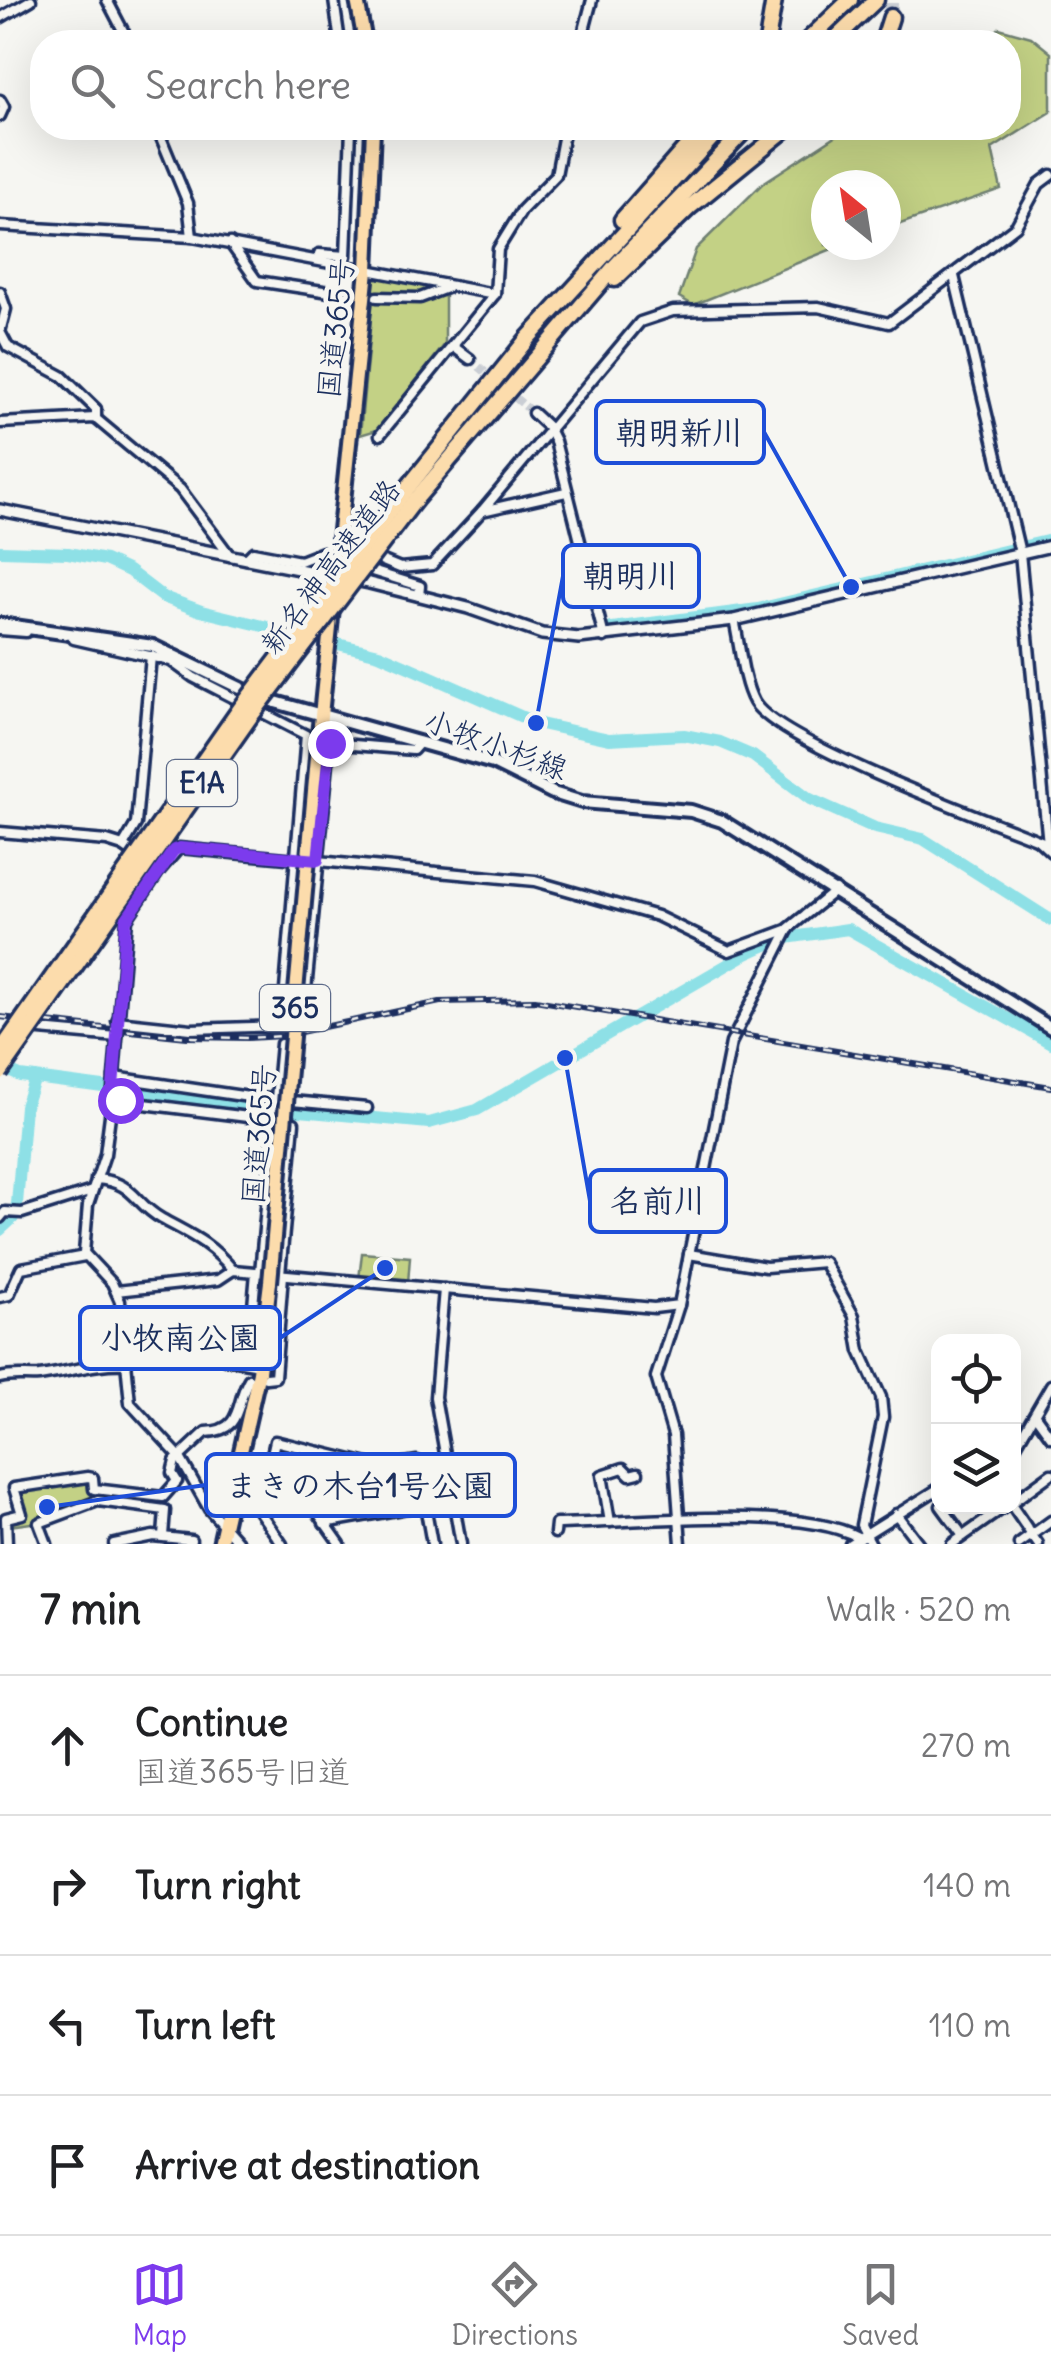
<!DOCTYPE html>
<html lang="en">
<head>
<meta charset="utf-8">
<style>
  body { margin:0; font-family:Delius,"Klee One",sans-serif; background:#f2f2f2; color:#202124 }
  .controls { position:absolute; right:30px; bottom:30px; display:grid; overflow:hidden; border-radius:20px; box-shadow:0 10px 40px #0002 }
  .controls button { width:90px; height:90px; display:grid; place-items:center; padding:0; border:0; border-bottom:2px solid #e0e0e0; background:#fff; color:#202124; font:50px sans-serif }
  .compass { position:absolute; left:811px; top:170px; width:90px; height:90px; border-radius:50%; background:#fff; box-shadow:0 10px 40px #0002; rotate:330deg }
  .stop { position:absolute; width:30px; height:30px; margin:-22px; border:8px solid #7c3aed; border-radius:50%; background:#fff }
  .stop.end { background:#7c3aed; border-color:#fff; box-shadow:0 2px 10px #0008 }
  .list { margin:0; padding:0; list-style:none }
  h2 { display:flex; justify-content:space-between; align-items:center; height:130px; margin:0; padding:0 40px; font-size:42px }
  h2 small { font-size:32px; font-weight:400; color:#757577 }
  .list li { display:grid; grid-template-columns:65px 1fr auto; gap:30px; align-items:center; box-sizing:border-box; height:140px; padding:0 40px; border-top:2px solid #e0e0e0 }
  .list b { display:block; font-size:38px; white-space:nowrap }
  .list p { margin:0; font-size:32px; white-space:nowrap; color:#757577 }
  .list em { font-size:32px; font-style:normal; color:#757577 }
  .icon { flex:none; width:55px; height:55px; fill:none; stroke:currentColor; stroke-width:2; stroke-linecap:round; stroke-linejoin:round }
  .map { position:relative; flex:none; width:1051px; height:1544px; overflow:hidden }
  .search { position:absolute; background:#fff; box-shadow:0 10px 40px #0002; left:30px; right:30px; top:30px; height:110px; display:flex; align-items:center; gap:25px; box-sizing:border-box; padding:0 35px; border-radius:40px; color:#757577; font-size:38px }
  .sheet { height:690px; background:#fff }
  nav { display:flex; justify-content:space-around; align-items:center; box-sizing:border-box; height:140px; border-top:2px solid #e0e0e0; background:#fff; font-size:28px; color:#757577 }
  nav a { display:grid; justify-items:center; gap:5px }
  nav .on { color:#7c3aed }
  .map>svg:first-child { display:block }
</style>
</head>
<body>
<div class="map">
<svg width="1051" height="1544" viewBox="0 0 1051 1544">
  <rect width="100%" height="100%" fill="#f6f6f2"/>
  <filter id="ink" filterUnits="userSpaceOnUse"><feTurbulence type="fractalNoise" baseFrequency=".01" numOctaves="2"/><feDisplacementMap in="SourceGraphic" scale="20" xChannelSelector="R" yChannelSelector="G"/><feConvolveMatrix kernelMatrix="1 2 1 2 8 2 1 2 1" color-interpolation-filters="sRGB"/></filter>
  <g filter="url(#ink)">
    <!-- green -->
    <g fill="#c3d185" stroke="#6f8072" stroke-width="2.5">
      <path d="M 999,28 L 1031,37 L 1051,53 L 1051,112 L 992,149 L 1001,189 L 886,229 L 886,185 L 826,185 L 826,245 L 842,245 L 693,305 L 679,297 L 696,249 L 763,183 L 848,128 L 1008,128 L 1008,42 L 988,42 Z"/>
      <path d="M 375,276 L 425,283 L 445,297 L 445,344 L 377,430 L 360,435 Z"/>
      <path d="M 362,1253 L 410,1257 L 408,1283 L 359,1279 Z"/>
      <path d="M 89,1480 L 93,1499 L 31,1523 L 9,1526 L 10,1519 L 25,1515 L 17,1491 Z"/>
    </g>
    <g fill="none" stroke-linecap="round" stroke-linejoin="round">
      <!-- river -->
      <g stroke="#8ee0e6" stroke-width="12">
        <path d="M 0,551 L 68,553 L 105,560 L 129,571 L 163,597 L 201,611 L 379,654 L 536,723 L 609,739 L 684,735 L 720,742 L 753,756 L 810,799 L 875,828 L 923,839 L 1051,920"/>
        <path d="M 605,629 L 758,609 L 1051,540"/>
        <path d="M 0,1067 L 20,1076 L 246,1106 L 429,1123 L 477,1110 L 746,954 L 779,939 L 848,929 L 1051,1043"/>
        <path d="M 0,1230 L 13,1218 L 17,1204 L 25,1106 L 35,1078"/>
      </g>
      <!-- minor-tunnel -->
      <path stroke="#caced4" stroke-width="8" stroke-dasharray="8 4" stroke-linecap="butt" d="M 470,359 L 533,413"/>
      <!-- motorway-tunnel -->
      <path stroke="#caced4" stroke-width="14" stroke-dasharray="14 7" stroke-linecap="butt" d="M 891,17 L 891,0"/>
      <defs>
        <g id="minor">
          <path d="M 107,0 L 129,42"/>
          <path d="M 334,0 L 340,42"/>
          <path d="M 0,18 L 31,0"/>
          <path d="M 581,42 L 592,0"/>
          <path d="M 0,100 L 4,107 L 0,116"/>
          <path d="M 157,128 L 188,203 L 192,237"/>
          <path d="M 0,226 L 192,237 L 495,294"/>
          <path d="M 230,243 L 257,281 L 343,294"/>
          <path d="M 319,254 L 346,256 L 351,128"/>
          <path d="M 954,276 L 1020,553 L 1048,844"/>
          <path d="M 0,292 L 6,309 L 0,332 L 8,347 L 62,376 L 96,409 L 96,419"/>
          <path d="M 377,297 L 420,298 L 449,287"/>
          <path d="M 454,347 L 470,359"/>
          <path d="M 533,413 L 548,427 L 555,441 L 604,637"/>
          <path d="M 0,423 L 95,418 L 180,489 L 230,556"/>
          <path d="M 380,435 L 495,294 L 498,249 L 522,210 L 556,175 L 565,128"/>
          <path d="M 482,511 L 640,322 L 673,311 L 818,307 L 889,323 L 1016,226 L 1039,184 L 1051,175"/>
          <path d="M 371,556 L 400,568 L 432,565 L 482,511 L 566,492"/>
          <path d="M 246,559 L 253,552 L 300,561 L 323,552"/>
          <path d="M 362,568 L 420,586 L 419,596"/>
          <path d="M 734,620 C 740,644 742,680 754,702 C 777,743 999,824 1051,845"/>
          <path d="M 0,630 L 26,632"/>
          <path d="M 74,639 L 171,661 L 193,677 L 306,735 L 282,1026 L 191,1029 L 117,1021"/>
          <path d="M 0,832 L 107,841 L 123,846 L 159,871 L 127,919 L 112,1100 L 105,1154 L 88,1205 L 84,1253 L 112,1283 L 120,1301 L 130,1403 L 179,1456 L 209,1509 L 240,1544"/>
          <path d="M 1038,840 L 1051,852"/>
          <path d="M 123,846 L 136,824 L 151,656"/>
          <path d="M 159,871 L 179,848 L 535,881 L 657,916 L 729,951 L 789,929"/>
          <path d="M 303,1021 L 330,743 L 413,750 L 420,742"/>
          <path d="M 29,1029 L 117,1037"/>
          <path d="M 114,1077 L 249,1097 L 367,1108"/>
          <path d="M 112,1100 L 272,1120"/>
          <path d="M 96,1179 C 135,1182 133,1203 162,1219 C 193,1236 209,1242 233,1270"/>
          <path d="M 0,1218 L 5,1212 L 22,1213 L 92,1191"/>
          <path d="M 689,1254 L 766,1267 L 824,1262 L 854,1316 L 860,1351 L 881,1397 L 883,1417 L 861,1525 L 871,1544"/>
          <path d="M 256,1272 L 250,1341 L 225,1348 L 225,1359 L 260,1365"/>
          <path d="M 260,1272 L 281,1044"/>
          <path d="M 280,1274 L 294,1123 L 280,1121"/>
          <path d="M 444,1289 L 435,1397 L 461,1544"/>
          <path d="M 116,1291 L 218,1280 L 233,1270 L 654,1308 L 679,1305"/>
          <path d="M 0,1297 L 9,1295 L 21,1268 L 85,1256"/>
          <path d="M 0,1378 C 15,1374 26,1377 39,1376 C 70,1372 96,1362 127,1364"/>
          <path d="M 266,1378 L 275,1377 L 283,1275"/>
          <path d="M 1035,1415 L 1051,1437"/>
          <path d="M 1014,1449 L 1051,1385"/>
          <path d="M 320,1452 L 308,1499 L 340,1544"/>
          <path d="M 1014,1501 L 1051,1474"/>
          <path d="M 941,1506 L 963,1536"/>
          <path d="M 1012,1506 L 1038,1544"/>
          <path d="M 896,1514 L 919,1544"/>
          <path d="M 610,1522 L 602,1475 L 623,1468 L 630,1475 L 638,1473"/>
          <path d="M 324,1523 L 424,1505"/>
          <path d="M 555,1533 L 556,1524 C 631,1523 796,1504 858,1537"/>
          <path d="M 7,1544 L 6,1518 L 22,1514 L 14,1488 L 88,1477 L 93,1478 L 94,1489 L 163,1497 L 177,1481 L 172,1473 L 175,1461 L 206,1432 C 244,1431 235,1402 249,1379"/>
          <path d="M 47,1544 L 39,1523 L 98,1501 L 165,1510 L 163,1536"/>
          <path d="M 114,1544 L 153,1536 L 191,1540 L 190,1544"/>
          <path d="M 282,1544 L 259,1511 L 275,1441 L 381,1467 L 417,1461 L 432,1544"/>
          <path d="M 681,1544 L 673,1435 L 656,1377 L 679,1305 L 731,1043 L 789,928 L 836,890"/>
          <path d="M 850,1544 L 938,1489"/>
          <path d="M 952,1544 L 1006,1506"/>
          <path d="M 1019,1544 L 1051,1521"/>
        </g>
        <path id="tertiary" d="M 0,510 L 369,583 L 468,608 L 542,634 L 579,638 L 734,620 L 1051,546"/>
        <path id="secondary" d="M 0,624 L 153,646 L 261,698 L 493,763 L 553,793 L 582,802 L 691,811 L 722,821 L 1051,1028"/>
        <g id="trunk">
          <path d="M 357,0 L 365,42"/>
          <path d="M 334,588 L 367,270 L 373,128"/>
          <path d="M 319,735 L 332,608"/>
          <path d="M 220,1544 L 259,1372 L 270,1282"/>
        </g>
        <g id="motorway">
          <path d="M 767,42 L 774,0"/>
          <path d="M 806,42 L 850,0"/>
          <path d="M 832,42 L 876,0"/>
          <path d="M 883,42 L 891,17"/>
          <path d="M 622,220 L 703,128"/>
          <path d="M 615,279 L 691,206 L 787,128"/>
          <path d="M 405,491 L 528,338 L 721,128"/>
          <path d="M 415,500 L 616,265 L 747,128"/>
        </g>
      </defs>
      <!-- minor casing -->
      <use href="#minor" stroke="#1b2f5e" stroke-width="15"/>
      <!-- tertiary casing -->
      <use href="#tertiary" stroke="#1b2f5e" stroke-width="16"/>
      <!-- secondary casing -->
      <use href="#secondary" stroke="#1b2f5e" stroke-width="18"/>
      <!-- trunk casing -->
      <use href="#trunk" stroke="#1b2f5e" stroke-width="20"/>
      <!-- motorway casing -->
      <use href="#motorway" stroke="#1b2f5e" stroke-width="21"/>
      <!-- minor -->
      <use href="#minor" stroke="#f6f6f2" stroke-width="8"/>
      <!-- tertiary -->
      <use href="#tertiary" stroke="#f6f6f2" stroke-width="9"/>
      <!-- secondary -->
      <use href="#secondary" stroke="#f6f6f2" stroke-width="10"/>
      <!-- trunk -->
      <use href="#trunk" stroke="#fcdcac" stroke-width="12"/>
      <!-- motorway -->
      <use href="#motorway" stroke="#fcdcac" stroke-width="14"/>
      <defs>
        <path id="rail" d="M 0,1017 L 187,1037 L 248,1038 L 282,1036 L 440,1002 L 535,1000 L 1051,1087"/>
      </defs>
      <!-- rail casing -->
      <use href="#rail" stroke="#1b2f5e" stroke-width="6"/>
      <!-- rail -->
      <use href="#rail" stroke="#f6f6f2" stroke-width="2.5" stroke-dasharray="8" stroke-linecap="butt"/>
      <defs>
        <path id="trunk-bridge" d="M 270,1282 L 319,735"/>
        <g id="motorway-bridge">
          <path d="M 0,1052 L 240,709 L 405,491"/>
          <path d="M 0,1073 L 250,717 L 415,500"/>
        </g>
      </defs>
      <!-- trunk-bridge casing -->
      <use href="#trunk-bridge" stroke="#1b2f5e" stroke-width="20" stroke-linecap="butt"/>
      <!-- motorway-bridge casing -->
      <use href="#motorway-bridge" stroke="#1b2f5e" stroke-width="21" stroke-linecap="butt"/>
      <!-- trunk-bridge -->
      <use href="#trunk-bridge" stroke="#fcdcac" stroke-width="12"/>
      <!-- motorway-bridge -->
      <use href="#motorway-bridge" stroke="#fcdcac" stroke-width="14"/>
    </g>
  </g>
  <g fill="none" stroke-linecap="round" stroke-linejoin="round" filter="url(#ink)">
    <!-- route -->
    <path stroke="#7c3aed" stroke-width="12" d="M 120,1100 L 112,1100 L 126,920 L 174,850 L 180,848 L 318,860 L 330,743"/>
  </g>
  <g text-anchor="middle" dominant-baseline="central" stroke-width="9" stroke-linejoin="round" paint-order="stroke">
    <!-- shield labels -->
    <g fill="#f6f6f2" stroke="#5d6b8a" stroke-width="2.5">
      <rect x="167" y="760" width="70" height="46" rx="8"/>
      <rect x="260" y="985" width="70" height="46" rx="8"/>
    </g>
    <g font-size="28" font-weight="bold" fill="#1b2f5e">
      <text x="202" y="783">E1A</text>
      <text x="295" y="1008">365</text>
    </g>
    <!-- street labels -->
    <g font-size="30" fill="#1b2f5e" stroke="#f6f6f2">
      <text transform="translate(335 328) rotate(-84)">国道365号</text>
      <text transform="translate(330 566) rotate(-53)">新名神高速道路</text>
      <text transform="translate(496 744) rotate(20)">小牧小杉線</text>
      <text transform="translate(258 1134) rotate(-85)">国道365号</text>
    </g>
  </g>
  <!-- callouts -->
  <path fill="none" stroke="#1d4ed8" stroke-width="4" d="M851 587L764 432M536 723L563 576M565 1058L590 1201M385 1268L280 1338M47 1507L206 1485"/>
  <g fill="#1d4ed8" stroke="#f6f6f2" stroke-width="4">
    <circle cx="851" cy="587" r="10"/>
    <circle cx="536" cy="723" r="10"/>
    <circle cx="565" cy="1058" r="10"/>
    <circle cx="385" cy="1268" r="10"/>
    <circle cx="47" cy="1507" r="10"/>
  </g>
  <g fill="#f6f6f2" stroke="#1d4ed8" stroke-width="4">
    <rect x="596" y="401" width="168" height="62" rx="10"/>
    <rect x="563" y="545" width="136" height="62" rx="10"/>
    <rect x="590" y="1170" width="136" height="62" rx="10"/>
    <rect x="80" y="1307" width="200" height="62" rx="10"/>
    <rect x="206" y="1454" width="309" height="62" rx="10"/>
  </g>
  <g font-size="32" text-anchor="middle" font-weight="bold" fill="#1b2f5e">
    <text x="680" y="444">朝明新川</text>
    <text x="631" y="587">朝明川</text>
    <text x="658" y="1212">名前川</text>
    <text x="180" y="1349">小牧南公園</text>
    <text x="360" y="1497">まきの木台1号公園</text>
  </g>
</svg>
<div class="controls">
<button><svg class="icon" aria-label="locate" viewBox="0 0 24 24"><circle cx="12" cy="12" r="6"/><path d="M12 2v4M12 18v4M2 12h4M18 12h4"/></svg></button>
<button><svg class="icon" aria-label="layers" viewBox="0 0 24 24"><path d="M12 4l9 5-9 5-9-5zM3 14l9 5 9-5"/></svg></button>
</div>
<svg class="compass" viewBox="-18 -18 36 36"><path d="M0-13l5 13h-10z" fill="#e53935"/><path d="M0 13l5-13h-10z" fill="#757577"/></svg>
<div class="stop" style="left:120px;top:1100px"></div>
<div class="stop end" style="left:330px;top:743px"></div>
<div class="search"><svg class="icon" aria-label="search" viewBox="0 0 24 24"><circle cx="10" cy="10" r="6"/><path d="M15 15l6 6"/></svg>Search here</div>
</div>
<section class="sheet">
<h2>7 min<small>Walk · 520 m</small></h2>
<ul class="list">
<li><svg class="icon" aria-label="ahead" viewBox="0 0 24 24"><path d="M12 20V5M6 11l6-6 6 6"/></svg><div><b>Continue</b><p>国道365号旧道</p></div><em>270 m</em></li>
<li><svg class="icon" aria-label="right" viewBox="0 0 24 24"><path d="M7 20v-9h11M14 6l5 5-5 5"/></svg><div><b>Turn right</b></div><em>140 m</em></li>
<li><svg class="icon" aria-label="left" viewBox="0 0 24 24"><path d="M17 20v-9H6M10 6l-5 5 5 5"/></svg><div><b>Turn left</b></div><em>110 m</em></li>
<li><svg class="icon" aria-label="arrive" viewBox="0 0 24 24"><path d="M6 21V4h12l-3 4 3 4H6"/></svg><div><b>Arrive at destination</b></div></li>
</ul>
</section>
<nav>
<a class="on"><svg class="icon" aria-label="map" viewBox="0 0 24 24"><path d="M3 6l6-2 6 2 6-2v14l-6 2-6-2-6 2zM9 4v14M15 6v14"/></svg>Map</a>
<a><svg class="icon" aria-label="directions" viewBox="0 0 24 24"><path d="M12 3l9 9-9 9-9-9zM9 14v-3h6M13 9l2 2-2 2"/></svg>Directions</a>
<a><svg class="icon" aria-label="saved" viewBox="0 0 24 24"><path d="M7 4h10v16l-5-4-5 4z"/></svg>Saved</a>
</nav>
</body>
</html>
